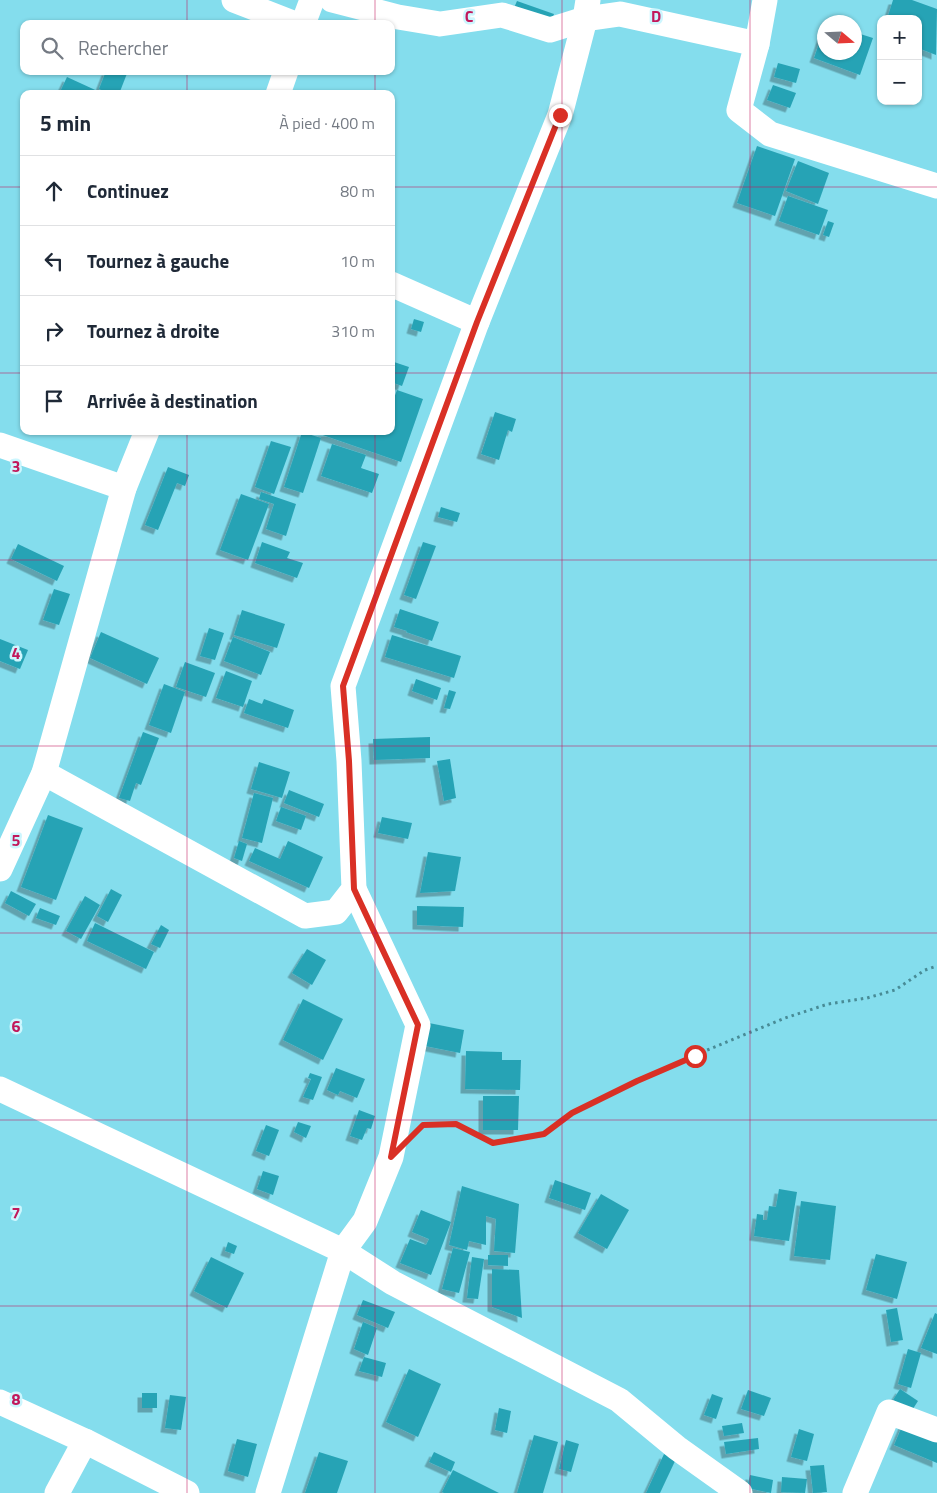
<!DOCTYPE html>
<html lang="fr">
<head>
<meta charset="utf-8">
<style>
  body { margin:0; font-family:"Titillium Web",sans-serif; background:#f2f2f3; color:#1f2937 }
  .controls { position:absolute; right:15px; top:15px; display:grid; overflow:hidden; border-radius:10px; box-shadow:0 1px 4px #0004 }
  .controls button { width:45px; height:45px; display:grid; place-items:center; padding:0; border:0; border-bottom:1px solid #e0e1e3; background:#fff; color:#1f2937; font:25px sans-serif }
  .compass { position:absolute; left:817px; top:15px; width:45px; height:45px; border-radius:50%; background:#fff; box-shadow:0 1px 4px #0004; rotate:109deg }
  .stop { position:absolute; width:15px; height:15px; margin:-11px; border:4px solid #d93025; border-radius:50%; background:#fff }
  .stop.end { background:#d93025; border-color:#fff; box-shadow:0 1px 5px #0008 }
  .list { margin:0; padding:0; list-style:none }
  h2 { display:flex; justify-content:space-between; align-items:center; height:65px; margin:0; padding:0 20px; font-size:21px }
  h2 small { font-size:16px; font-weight:400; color:#747a83 }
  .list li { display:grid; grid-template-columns:32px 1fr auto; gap:15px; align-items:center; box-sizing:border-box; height:70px; padding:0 20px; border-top:1px solid #e0e1e3 }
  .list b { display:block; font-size:19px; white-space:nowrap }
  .list em { font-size:16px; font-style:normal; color:#747a83 }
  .icon { flex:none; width:28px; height:28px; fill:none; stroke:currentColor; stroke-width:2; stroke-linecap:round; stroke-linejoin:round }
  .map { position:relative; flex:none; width:937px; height:1493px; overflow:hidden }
  .search { position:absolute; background:#fff; box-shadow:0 1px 4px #0004; left:20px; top:20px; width:375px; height:55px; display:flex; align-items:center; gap:12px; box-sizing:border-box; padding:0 18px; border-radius:10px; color:#747a83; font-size:19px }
  .panel { position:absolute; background:#fff; box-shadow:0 1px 4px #0004; left:20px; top:90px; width:375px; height:345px; border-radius:10px }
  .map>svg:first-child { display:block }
</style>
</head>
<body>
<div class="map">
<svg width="937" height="1493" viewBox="0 0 937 1493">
  <defs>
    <filter id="shadow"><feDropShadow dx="-4.5" dy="4.5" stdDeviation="0" flood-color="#0004"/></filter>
  </defs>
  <rect width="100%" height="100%" fill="#84dded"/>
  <!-- building -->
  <g fill="#28a3b5" filter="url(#shadow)">
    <path d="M 893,0 L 912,0 L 937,9 L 936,55 L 918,48 L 918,19 L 887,19 Z"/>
    <path d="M 517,1 L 554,14 L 551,23 L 513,10 Z"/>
    <path d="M 824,29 L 824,52 L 854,52 L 854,32 L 873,38 L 860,75 L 814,58 Z"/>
    <path d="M 778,63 L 800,69 L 796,83 L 774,77 Z"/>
    <path d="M 106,71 L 128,71 L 119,94 L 111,94 L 99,89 Z"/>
    <path d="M 67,77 L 104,94 L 59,94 Z"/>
    <path d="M 773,85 L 796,93 L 790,108 L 767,100 Z"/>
    <path d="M 757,146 L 795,159 L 775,216 L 737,203 Z"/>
    <path d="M 798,161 L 829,173 L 818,204 L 786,191 Z"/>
    <path d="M 788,196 L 828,210 L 819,235 L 779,221 Z"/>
    <path d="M 828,221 L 834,223 L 829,237 L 823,235 Z"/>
    <path d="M 414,319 L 424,322 L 421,332 L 411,329 Z"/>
    <path d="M 391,361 L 409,367 L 402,386 L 391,382 Z"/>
    <path d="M 397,390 L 423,399 L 401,462 L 314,432 L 391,431 L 391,406 Z"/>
    <path d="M 495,412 L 516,419 L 512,432 L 508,430 L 499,460 L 481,454 Z"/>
    <path d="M 302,432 L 321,438 L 303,493 L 284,487 Z"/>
    <path d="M 271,441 L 291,447 L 274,494 L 255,487 Z"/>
    <path d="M 332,444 L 366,455 L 361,468 L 379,474 L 372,493 L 321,476 Z"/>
    <path d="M 168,467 L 189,475 L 185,486 L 177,483 L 158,530 L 145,525 Z"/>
    <path d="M 261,492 L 296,504 L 286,536 L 266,529 L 274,504 L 259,499 Z"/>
    <path d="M 241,494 L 269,504 L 248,560 L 220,550 Z"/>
    <path d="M 441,507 L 460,513 L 457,522 L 438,517 Z"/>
    <path d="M 262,542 L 290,552 L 287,558 L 303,563 L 297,578 L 255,563 Z"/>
    <path d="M 423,542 L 436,546 L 416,599 L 404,595 Z"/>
    <path d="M 18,544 L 64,566 L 57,581 L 11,559 Z"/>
    <path d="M 54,589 L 70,594 L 59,625 L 43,620 Z"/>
    <path d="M 400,609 L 439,622 L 432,641 L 406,632 L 407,631 L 394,627 Z"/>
    <path d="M 242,610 L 285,624 L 277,648 L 234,635 Z"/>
    <path d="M 209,628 L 224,633 L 215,660 L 200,656 Z"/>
    <path d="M 101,632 L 159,658 L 147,684 L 90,658 Z"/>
    <path d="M 392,635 L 461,656 L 454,678 L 385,657 Z"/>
    <path d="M 233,637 L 270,652 L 261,675 L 224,661 Z"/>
    <path d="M 0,639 L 28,650 L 20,669 L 0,661 Z"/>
    <path d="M 185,662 L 215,673 L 206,697 L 176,687 Z"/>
    <path d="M 226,671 L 252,681 L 243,707 L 216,698 Z"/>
    <path d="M 416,679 L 441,688 L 437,700 L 412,691 Z"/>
    <path d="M 164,684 L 185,692 L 171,733 L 149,725 Z"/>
    <path d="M 449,690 L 456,692 L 450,709 L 444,708 Z"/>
    <path d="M 249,699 L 262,704 L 264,699 L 294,710 L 288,728 L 244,713 Z"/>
    <path d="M 143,732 L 159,738 L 141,785 L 136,783 L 130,801 L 119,798 Z"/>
    <path d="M 430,737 L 430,758 L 374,760 L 373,739 Z"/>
    <path d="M 450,759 L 456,798 L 444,801 L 437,761 Z"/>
    <path d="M 259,762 L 290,772 L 282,798 L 251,789 Z"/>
    <path d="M 289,790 L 324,804 L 319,817 L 284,803 Z"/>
    <path d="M 254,793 L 273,798 L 262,843 L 242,838 Z"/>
    <path d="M 281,807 L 306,816 L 301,830 L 276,821 Z"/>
    <path d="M 48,815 L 83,828 L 56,900 L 21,887 Z"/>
    <path d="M 382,817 L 412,823 L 408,839 L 378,833 Z"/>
    <path d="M 239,841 L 247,844 L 242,861 L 234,858 Z"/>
    <path d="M 288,841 L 323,857 L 309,888 L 249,861 L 255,848 L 280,859 Z"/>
    <path d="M 428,852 L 461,857 L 455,891 L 420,893 Z"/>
    <path d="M 111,889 L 122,895 L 108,922 L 97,916 Z"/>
    <path d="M 11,891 L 36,904 L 29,916 L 5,903 Z"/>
    <path d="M 85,896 L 100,905 L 81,939 L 66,931 Z"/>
    <path d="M 417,906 L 464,907 L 463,927 L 417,925 Z"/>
    <path d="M 40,908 L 60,916 L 56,925 L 36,918 Z"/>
    <path d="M 95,923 L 154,952 L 146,969 L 87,941 Z"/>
    <path d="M 161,925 L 169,930 L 160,948 L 151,944 Z"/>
    <path d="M 307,949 L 326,960 L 312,985 L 292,973 Z"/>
    <path d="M 303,999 L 343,1019 L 323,1060 L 283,1040 Z"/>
    <path d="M 424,1022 L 464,1030 L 460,1053 L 420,1045 Z"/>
    <path d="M 466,1051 L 502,1052 L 502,1060 L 521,1060 L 520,1090 L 465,1089 Z"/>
    <path d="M 336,1068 L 365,1079 L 357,1098 L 340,1091 L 338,1095 L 327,1090 Z"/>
    <path d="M 310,1073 L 322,1077 L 313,1100 L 303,1097 L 311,1079 L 308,1078 Z"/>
    <path d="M 483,1096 L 519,1096 L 518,1130 L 483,1130 Z"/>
    <path d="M 359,1110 L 375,1116 L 371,1129 L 367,1128 L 362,1140 L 350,1136 Z"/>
    <path d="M 298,1122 L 311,1126 L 306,1138 L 294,1132 Z"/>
    <path d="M 266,1125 L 279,1130 L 269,1156 L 256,1151 Z"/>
    <path d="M 263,1171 L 279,1176 L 273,1195 L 257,1189 Z"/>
    <path d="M 555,1180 L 591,1193 L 585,1210 L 549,1198 Z"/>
    <path d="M 462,1186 L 519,1204 L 515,1253 L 494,1251 L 496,1219 L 486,1216 L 486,1245 L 469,1241 L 467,1250 L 449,1245 Z"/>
    <path d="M 779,1189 L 797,1192 L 789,1241 L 754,1236 L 757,1214 L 763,1215 L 763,1220 L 767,1220 L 769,1206 L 776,1207 Z"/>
    <path d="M 601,1194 L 629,1210 L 607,1249 L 578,1233 Z"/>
    <path d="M 801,1201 L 836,1206 L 830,1260 L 794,1256 Z"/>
    <path d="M 421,1210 L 451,1222 L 431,1275 L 400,1263 L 410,1239 L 426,1245 L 429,1239 L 412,1232 Z"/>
    <path d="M 228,1242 L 237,1246 L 234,1254 L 225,1251 Z"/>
    <path d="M 453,1248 L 470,1252 L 459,1293 L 442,1289 Z"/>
    <path d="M 876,1254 L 907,1262 L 897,1299 L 866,1290 Z"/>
    <path d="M 488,1255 L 508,1255 L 508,1266 L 488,1265 Z"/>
    <path d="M 211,1257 L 244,1273 L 227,1308 L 194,1291 Z"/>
    <path d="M 472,1257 L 484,1259 L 478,1299 L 467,1298 Z"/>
    <path d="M 492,1269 L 519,1270 L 522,1318 L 492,1307 Z"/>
    <path d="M 363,1300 L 395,1312 L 388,1328 L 357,1315 Z"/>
    <path d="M 897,1308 L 903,1340 L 891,1342 L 886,1310 Z"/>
    <path d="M 935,1313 L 937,1314 L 937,1354 L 921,1348 Z"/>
    <path d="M 363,1322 L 377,1328 L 368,1355 L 354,1349 Z"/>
    <path d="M 908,1349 L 921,1353 L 911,1388 L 898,1384 Z"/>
    <path d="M 364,1357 L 386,1363 L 382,1377 L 359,1371 Z"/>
    <path d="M 409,1369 L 441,1384 L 418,1437 L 386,1422 Z"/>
    <path d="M 900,1389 L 918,1401 L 911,1412 L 893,1400 Z"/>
    <path d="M 748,1390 L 771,1398 L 764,1416 L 741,1409 Z"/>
    <rect x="142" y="1393" width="15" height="15"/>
    <path d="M 712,1394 L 723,1398 L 716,1419 L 704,1415 Z"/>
    <path d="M 170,1395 L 186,1397 L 181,1430 L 165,1428 Z"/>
    <path d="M 499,1408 L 511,1411 L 507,1433 L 495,1430 Z"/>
    <path d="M 742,1423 L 744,1433 L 724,1436 L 722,1426 Z"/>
    <path d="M 903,1424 L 937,1438 L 937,1463 L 894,1445 Z"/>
    <path d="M 799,1429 L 814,1434 L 807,1461 L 791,1457 Z"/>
    <path d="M 534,1435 L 558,1442 L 543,1493 L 517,1493 Z"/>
    <path d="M 758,1438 L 759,1449 L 726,1454 L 724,1442 Z"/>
    <path d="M 237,1439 L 257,1444 L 248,1477 L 228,1471 Z"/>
    <path d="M 566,1440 L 579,1444 L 571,1472 L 559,1469 Z"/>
    <path d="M 319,1452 L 348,1461 L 337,1493 L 305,1493 Z"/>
    <path d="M 434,1452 L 455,1462 L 451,1472 L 429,1462 Z"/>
    <path d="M 664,1454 L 676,1459 L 660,1493 L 646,1493 Z"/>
    <path d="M 824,1465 L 827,1492 L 813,1493 L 810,1466 Z"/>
    <path d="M 453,1470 L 499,1493 L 444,1493 L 442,1492 Z"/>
    <path d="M 750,1475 L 773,1480 L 771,1493 L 747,1488 Z"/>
    <path d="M 782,1477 L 807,1479 L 805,1493 L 781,1492 Z"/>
  </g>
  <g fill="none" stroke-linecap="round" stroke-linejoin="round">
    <!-- path -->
    <path stroke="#488b96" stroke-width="3" stroke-dasharray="2.5 4" stroke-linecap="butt" d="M 422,1126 L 423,1125 L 456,1124 L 493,1143 L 544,1134 L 572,1113 L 637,1081 L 695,1055 L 785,1018 L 828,1004 L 867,998 L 895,990 L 925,970 L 937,966"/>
    <!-- minor -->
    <g stroke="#fff" stroke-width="25">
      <path d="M 234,0 L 295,24"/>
      <path d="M 332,0 L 398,17 L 440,24 L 502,15 L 550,30 L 585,19 L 620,14 L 757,44"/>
      <path d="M 765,0 L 757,44 L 739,110 L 770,134 L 937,186"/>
      <path d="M 303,24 L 312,0"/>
      <path d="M 278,94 L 286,71"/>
      <path d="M 391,284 L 477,322"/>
      <path d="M 0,445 L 124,488"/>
      <path d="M 44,773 L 305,916 L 336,912 L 354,889 L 349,761 L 343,686 L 477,322 L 560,115 L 585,19 L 588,0"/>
      <path d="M 0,869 L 44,773 L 124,488 L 147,431"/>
      <path d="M 0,1089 L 343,1251 L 393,1283 L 619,1400 L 677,1448 L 740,1493"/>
      <path d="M 0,1402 L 85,1441 L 187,1493"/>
      <path d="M 57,1493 L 85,1441"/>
      <path d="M 268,1493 L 343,1251 L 365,1221 L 391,1157 L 418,1025 L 354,889"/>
      <path d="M 855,1493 L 889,1412 L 937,1430"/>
    </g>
  </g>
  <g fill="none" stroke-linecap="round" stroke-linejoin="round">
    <!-- route -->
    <path stroke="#d93025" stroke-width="6" d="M 560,115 L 477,322 L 343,686 L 349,761 L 354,889 L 418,1025 L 391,1157 L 423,1125 L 456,1124 L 493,1143 L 544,1134 L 572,1113 L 637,1081 L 695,1056"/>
  </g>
  <!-- grid -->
  <path fill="none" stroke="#c2185b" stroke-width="1" stroke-opacity="0.55" d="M 187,0 L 187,24M 375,0 L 375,24M 562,0 L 562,1493M 750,0 L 750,1493M 187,71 L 187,94M 375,71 L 375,94M 0,187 L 24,187M 391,187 L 937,187M 0,373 L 24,373M 391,373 L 937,373M 187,431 L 187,1493M 375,431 L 375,1493M 0,560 L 937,560M 0,746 L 937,746M 0,933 L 937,933M 0,1120 L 937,1120M 0,1306 L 937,1306"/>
  <g font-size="16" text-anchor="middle" font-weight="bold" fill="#c2185b" stroke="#cdf6fe" stroke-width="5" stroke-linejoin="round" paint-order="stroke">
    <text x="469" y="22">C</text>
    <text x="656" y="22">D</text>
    <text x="16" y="472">3</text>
    <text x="16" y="659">4</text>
    <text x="16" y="846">5</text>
    <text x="16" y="1032">6</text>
    <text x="16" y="1219">7</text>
    <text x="16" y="1405">8</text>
  </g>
</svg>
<div class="controls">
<button>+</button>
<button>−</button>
</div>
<svg class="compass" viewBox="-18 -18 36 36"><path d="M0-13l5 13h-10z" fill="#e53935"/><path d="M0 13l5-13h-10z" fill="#747a83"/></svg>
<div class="stop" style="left:695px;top:1056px"></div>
<div class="stop end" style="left:560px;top:115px"></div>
<div class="search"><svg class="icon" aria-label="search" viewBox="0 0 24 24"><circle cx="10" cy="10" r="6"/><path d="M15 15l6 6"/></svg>Rechercher</div>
<section class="panel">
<h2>5 min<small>À pied · 400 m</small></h2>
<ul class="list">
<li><svg class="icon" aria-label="ahead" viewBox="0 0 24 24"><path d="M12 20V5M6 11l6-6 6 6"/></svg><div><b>Continuez</b></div><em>80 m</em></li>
<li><svg class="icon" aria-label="left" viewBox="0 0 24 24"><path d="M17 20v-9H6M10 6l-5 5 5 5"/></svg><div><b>Tournez à gauche</b></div><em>10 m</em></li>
<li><svg class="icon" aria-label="right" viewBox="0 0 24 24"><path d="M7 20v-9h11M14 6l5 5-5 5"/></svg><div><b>Tournez à droite</b></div><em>310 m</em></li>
<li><svg class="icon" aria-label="arrive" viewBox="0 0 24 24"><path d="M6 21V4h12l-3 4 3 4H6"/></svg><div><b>Arrivée à destination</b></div></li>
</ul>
</section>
</div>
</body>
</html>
